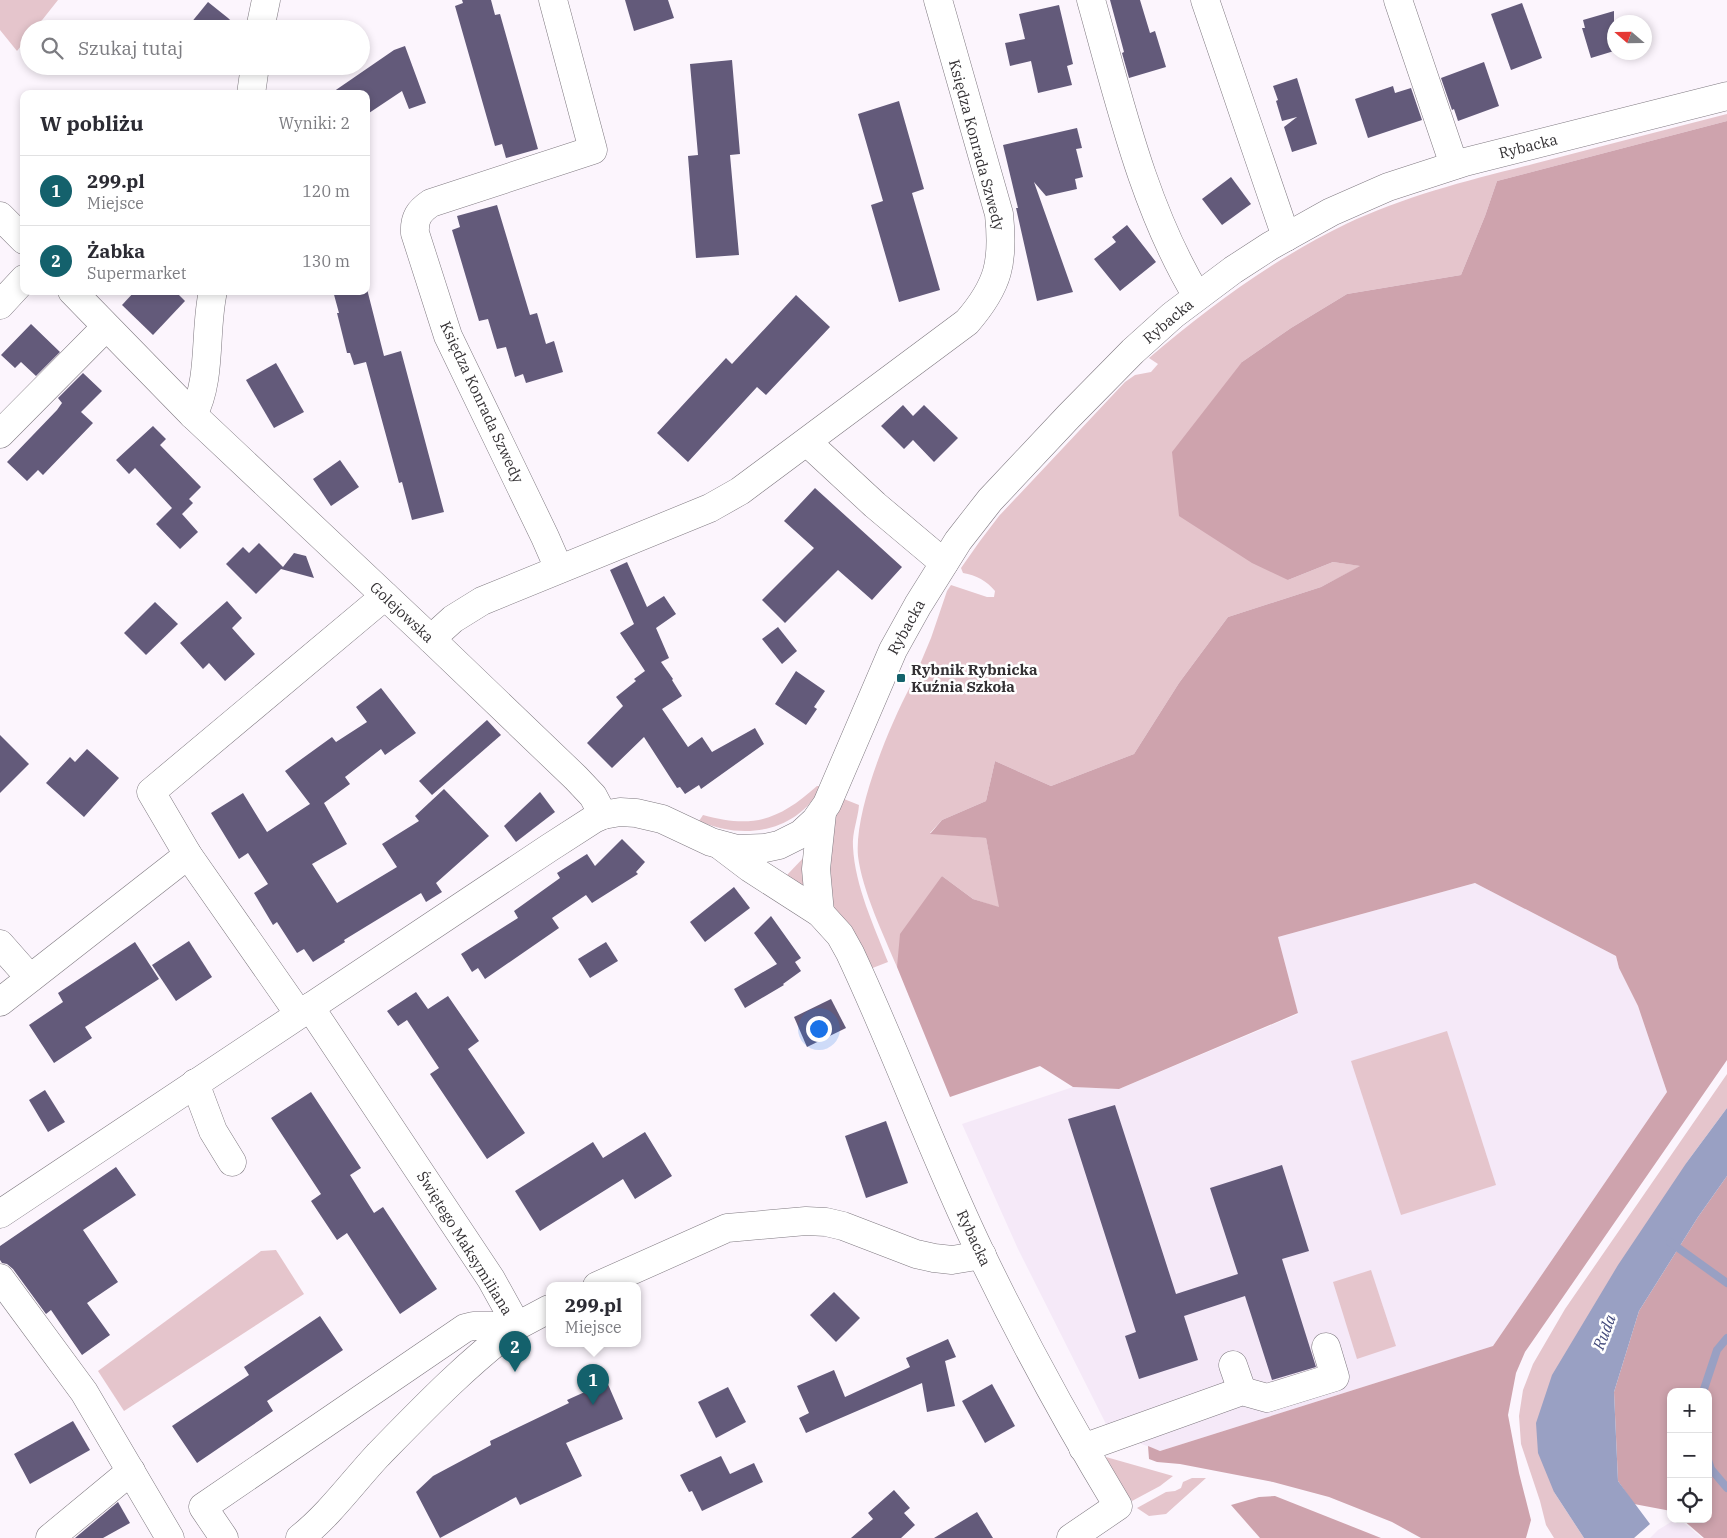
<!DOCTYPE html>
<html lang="pl">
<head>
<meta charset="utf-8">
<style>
  body { margin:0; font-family:"IBM Plex Serif",serif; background:#f7f7f7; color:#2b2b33 }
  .controls { position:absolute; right:15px; bottom:15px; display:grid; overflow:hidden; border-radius:10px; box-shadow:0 2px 8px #0003 }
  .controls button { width:45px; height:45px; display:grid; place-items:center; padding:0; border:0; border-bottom:1px solid #e1e1e2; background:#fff; color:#2b2b33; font:25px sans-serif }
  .compass { position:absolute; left:1607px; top:15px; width:45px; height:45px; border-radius:50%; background:#fff; box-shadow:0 2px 8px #0003; rotate:290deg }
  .you { position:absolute; left:818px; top:1028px; width:18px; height:18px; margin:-12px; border:4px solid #fff; border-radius:50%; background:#1a73e8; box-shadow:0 0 0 8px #1a73e833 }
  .badge { display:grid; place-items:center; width:32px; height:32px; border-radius:50%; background:#14616c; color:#fff; font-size:16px; font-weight:700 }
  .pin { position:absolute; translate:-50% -41px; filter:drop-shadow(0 1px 2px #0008) }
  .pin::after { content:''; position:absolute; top:26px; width:18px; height:15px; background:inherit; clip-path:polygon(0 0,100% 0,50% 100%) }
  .popup { position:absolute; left:546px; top:1282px; width:95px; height:65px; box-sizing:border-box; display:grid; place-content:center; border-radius:10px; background:#fff; filter:drop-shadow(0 1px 4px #0005); font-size:16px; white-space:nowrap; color:#7c7c81 }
  .popup b { font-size:19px; color:#2b2b33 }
  .popup::after { content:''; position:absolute; left:50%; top:100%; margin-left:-10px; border:10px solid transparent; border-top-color:#fff }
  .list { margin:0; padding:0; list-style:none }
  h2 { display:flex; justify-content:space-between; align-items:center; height:65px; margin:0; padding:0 20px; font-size:21px }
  h2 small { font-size:16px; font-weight:400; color:#7c7c81 }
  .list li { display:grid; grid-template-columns:32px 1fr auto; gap:15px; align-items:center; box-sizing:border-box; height:70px; padding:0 20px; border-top:1px solid #e1e1e2 }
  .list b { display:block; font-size:19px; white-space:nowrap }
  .list p { margin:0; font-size:16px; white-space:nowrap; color:#7c7c81 }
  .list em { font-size:16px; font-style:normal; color:#7c7c81 }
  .icon { flex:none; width:28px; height:28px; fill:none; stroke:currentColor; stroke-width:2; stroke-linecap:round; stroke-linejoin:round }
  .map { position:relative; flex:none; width:1727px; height:1538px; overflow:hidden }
  .search { position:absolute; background:#fff; box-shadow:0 2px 8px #0003; left:20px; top:20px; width:350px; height:55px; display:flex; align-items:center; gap:12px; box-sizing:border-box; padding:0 18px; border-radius:28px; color:#7c7c81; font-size:19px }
  .panel { position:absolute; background:#fff; box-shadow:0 2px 8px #0003; left:20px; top:90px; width:350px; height:205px; border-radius:10px }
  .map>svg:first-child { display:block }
</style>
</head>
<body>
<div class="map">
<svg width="1727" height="1538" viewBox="0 0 1727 1538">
  <rect width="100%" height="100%" fill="#fcf5fd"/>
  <!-- built -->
  <g fill="#f5e9f8">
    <path d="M 1475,883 L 1616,956 L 1619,968 L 1638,1006 L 1667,1092 L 1493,1346 L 1160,1451 L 1110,1432 L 1018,1249 L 962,1124 L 1073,1087 L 1119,1089 L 1298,1014 L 1278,937 Z"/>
    <path d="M 1678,1521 L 1684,1523 L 1702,1538 L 1650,1538 L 1658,1530 L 1671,1522 Z"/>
  </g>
  <!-- green -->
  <g fill="#e5c5cc">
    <path d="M 0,0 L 58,0 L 35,29 L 29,29 L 29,36 L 17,51 L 0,30 Z"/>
    <path d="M 1727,114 L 1727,121 L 1497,181 L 1485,216 L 1461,275 L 1347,294 L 1291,328 L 1242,362 L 1288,580 L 1333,562 L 1361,566 L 1321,587 L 1228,617 L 1179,683 L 1134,754 L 1051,786 L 995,761 L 986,801 L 942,820 L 930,833 L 986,838 L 1000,908 L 973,899 L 942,876 L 897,967 C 884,936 862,890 858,856 C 854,811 889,727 910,687 L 915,689 L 923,671 L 918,669 L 931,638 L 947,591 L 951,585 L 987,597 L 994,597 L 995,591 C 987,581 976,575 963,573 L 961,568 L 980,541 L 999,516 L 1125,382 L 1135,375 L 1151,372 L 1158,364 L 1149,358 C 1210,306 1274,259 1346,224 C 1405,196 1469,180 1533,164 C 1597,147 1662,131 1727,114 Z"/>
    <path d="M 817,786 L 822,786 C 797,832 745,841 699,821 L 703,815 C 753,829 779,820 817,786 Z"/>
    <path d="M 844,799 L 859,805 C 858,819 852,832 853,847 C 855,886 874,926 888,962 L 870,969 L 826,894 L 833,823 Z"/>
    <path d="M 808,853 L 809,890 L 786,876 Z"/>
    <path d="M 1447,1031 L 1496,1185 L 1401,1215 L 1351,1061 Z"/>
    <path d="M 1727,1074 L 1727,1108 L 1687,1162 L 1554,1492 L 1584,1538 L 1554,1538 L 1546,1525 L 1540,1501 L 1521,1444 L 1519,1416 L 1523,1390 L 1533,1364 L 1565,1309 Z"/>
    <path d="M 276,1250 L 304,1294 L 124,1411 L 98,1371 L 261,1251 Z"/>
    <path d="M 1371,1270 L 1396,1346 L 1357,1359 L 1333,1282 Z"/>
    <path d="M 1106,1457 L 1173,1476 L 1160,1486 L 1132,1501 C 1120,1487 1109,1476 1106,1457 Z"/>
    <path d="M 1192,1478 L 1206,1478 L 1166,1514 L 1149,1516 L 1137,1508 L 1166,1492 L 1175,1491 L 1181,1488 L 1183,1482 Z"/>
  </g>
  <!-- forest -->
  <g fill="#cea3ad">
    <path d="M 1727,121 L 1727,1060 L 1525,1352 L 1516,1373 L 1508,1415 L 1519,1473 L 1531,1520 L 1526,1538 L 1421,1538 L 1392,1522 L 1329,1497 L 1273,1482 L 1180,1464 L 1157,1462 L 1149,1459 L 1148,1446 L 1160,1451 L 1493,1346 L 1667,1092 L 1638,1006 L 1619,968 L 1616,956 L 1475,883 L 1278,937 L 1298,1013 L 1119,1089 L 1073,1087 L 1040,1066 L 950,1097 L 897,967 L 900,934 L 942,876 L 973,899 L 999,907 L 986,838 L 930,834 L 942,820 L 986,801 L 995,761 L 1051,786 L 1134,754 L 1179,683 L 1228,617 L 1321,587 L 1360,566 L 1333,562 L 1288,580 L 1252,563 L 1179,516 L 1172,452 L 1242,362 L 1291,328 L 1347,294 L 1461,275 L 1485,216 L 1497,181 Z"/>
    <path d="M 1727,1176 L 1727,1538 L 1704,1538 L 1682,1519 L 1708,1519 L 1708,1392 L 1671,1392 L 1671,1511 L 1634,1504 L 1618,1481 L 1614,1392 L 1639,1311 L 1698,1217 Z"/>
    <path d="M 1275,1496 L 1381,1538 L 1260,1538 L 1231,1505 L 1259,1497 Z"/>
  </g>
  <!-- water -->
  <path fill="#99a0c3" d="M 1727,1108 L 1727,1176 L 1698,1217 L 1639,1311 L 1614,1392 L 1618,1481 L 1650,1524 L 1634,1538 L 1584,1538 L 1554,1492 L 1538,1453 L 1536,1423 L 1552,1375 L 1618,1265 L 1687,1162 Z"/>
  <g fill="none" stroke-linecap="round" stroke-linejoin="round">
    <!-- stream -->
    <g stroke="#99a0c3" stroke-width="8">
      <path d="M 1670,1242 L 1727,1283"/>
      <path d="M 1703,1392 L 1717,1350 L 1727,1338"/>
      <path d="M 1708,1460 L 1711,1469 L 1727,1488"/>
    </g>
  </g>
  <!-- building -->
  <g fill="#635a7a">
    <path d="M 462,0 L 491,0 L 495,15 L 500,14 L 538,149 L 506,158 L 502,144 L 495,146 L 455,6 L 463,3 Z"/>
    <path d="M 625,0 L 668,0 L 674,18 L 634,31 Z"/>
    <path d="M 1110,0 L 1140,0 L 1150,33 L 1155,31 L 1166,67 L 1129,78 L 1122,53 L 1124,52 Z"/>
    <path d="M 208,2 L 228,18 L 240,29 L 186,29 Z"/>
    <path d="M 1522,3 L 1542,58 L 1511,70 L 1491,14 Z"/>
    <path d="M 1059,5 L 1073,64 L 1067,66 L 1072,85 L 1038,93 L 1031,61 L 1010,66 L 1005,43 L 1025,39 L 1019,14 Z"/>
    <path d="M 1614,11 L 1614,51 L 1591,58 L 1582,28 L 1585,28 L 1583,20 Z"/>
    <path d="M 405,46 L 426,103 L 409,109 L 402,91 L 366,115 L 366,94 L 330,94 L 394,50 Z"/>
    <path d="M 732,60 L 740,154 L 730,155 L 739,255 L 696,258 L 688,156 L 698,155 L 690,64 Z"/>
    <path d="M 1484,62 L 1499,106 L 1458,121 L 1454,109 L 1452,110 L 1441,78 Z"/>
    <path d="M 1297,78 L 1317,144 L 1292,152 L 1284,127 L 1297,117 L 1282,121 L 1276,101 L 1278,100 L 1273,86 Z"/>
    <path d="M 1393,86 L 1395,93 L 1411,88 L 1422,120 L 1368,138 L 1355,99 Z"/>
    <path d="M 899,101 L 924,189 L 912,193 L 940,290 L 899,302 L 871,205 L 883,201 L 858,114 Z"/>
    <path d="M 1077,128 L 1082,148 L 1076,149 L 1083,177 L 1075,179 L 1077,189 L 1046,196 L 1034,182 L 1073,292 L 1037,301 L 1016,208 L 1018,208 L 1003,145 Z"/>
    <path d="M 1231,177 L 1251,204 L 1222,225 L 1202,199 Z"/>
    <path d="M 497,205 L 530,315 L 537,313 L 546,344 L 554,341 L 563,372 L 526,383 L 523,374 L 515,377 L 506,347 L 497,349 L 488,319 L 479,321 L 452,230 L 460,227 L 457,216 Z"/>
    <path d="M 1127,225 L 1156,262 L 1120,291 L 1094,259 L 1116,242 L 1112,237 Z"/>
    <path d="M 367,289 L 384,356 L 401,351 L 444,512 L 412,520 L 402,482 L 399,483 L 366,362 L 354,365 L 350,353 L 347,353 L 337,313 L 339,313 L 333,291 L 366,291 Z"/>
    <path d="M 135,291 L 175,291 L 185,301 L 153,335 L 122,305 Z"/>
    <path d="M 796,295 L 830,327 L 766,395 L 757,387 L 688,462 L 657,433 L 726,358 L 732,364 Z"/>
    <path d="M 31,324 L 60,352 L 36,376 L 21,362 L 15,368 L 1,355 Z"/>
    <path d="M 276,363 L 304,412 L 274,428 L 246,380 Z"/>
    <path d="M 83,373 L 102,391 L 81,412 L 93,423 L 43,475 L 38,470 L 27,481 L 7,462 L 57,410 L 62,403 L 58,398 Z"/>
    <path d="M 903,405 L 913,416 L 924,405 L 958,438 L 934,462 L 913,440 L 904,449 L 881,426 Z"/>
    <path d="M 153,426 L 166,439 L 160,445 L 201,487 L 189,499 L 193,503 L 182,514 L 198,532 L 180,549 L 156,524 L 172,508 L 135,468 L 129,474 L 116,460 Z"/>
    <path d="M 340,460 L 359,487 L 331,506 L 313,479 Z"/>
    <path d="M 815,488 L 902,567 L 872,600 L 838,570 L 785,623 L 762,600 L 814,548 L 784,521 Z"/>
    <path d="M 259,543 L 283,567 L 294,553 L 306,556 L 314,578 L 281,569 L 256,594 L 226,564 L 243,547 L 249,553 Z"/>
    <path d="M 627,562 L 647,607 L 664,596 L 676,614 L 656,628 L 669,658 L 661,662 L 673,679 L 672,680 L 682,696 L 662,709 L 688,747 L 702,737 L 712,752 L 755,728 L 764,744 L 701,789 L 699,785 L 685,794 L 680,787 L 677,788 L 644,737 L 612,768 L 587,743 L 623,706 L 616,697 L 636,681 L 634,679 L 645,671 L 620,633 L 634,624 L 610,570 Z"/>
    <path d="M 227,601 L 242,618 L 232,628 L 255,654 L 225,681 L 209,663 L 203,669 L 180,643 Z"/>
    <path d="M 155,602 L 178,624 L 146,655 L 124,633 Z"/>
    <path d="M 778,627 L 797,651 L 782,664 L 762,639 Z"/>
    <path d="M 796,671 L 825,691 L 814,707 L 817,709 L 806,725 L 775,704 Z"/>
    <path d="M 381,688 L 416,733 L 385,755 L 381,749 L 345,777 L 350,784 L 324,803 L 347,844 L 312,864 L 337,903 L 397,867 L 382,844 L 419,821 L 415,816 L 444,789 L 489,836 L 436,883 L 442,892 L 426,902 L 421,893 L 344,940 L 345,942 L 313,962 L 304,949 L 297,953 L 277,922 L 273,925 L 254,893 L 268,884 L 248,853 L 239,859 L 211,813 L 243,793 L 267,832 L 310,804 L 285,771 L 332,737 L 336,742 L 367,722 L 356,707 Z"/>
    <path d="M 487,720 L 501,735 L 432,795 L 419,781 Z"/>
    <path d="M 0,735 L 29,764 L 0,793 Z"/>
    <path d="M 87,749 L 119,778 L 84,817 L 46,783 L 70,757 L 75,762 Z"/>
    <path d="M 540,792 L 555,812 L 516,842 L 504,826 Z"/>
    <path d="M 622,839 L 645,862 L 636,872 L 638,874 L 592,903 L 586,895 L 552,918 L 559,928 L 485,979 L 478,968 L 472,972 L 461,954 L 518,918 L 514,911 L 560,878 L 557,873 L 587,854 L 595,866 Z"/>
    <path d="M 734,887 L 750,908 L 705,942 L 690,922 Z"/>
    <path d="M 771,916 L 801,958 L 795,962 L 801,971 L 783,984 L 784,985 L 745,1008 L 734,989 L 777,964 L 754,933 Z"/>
    <path d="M 189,941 L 212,977 L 176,1001 L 152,965 Z"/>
    <path d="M 135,942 L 159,979 L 85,1027 L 92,1038 L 54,1063 L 29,1025 L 63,1002 L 58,993 Z"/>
    <path d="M 606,942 L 618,961 L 590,978 L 578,959 Z"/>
    <path d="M 416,992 L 428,1009 L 448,996 L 479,1041 L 468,1049 L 525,1133 L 487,1159 L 430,1074 L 439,1068 L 407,1020 L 398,1026 L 387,1011 Z"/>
    <path d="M 831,999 L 846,1028 L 807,1047 L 794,1017 Z"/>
    <path d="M 45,1090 L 65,1122 L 48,1132 L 29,1100 Z"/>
    <path d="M 311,1092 L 361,1168 L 350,1175 L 374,1213 L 383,1207 L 437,1289 L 400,1314 L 347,1233 L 337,1240 L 311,1201 L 321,1194 L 271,1118 Z"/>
    <path d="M 1115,1105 L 1176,1294 L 1238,1274 L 1210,1188 L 1282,1165 L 1309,1251 L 1282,1259 L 1316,1367 L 1272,1380 L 1245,1296 L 1184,1316 L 1198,1360 L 1139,1379 L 1125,1336 L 1136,1332 L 1068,1119 Z"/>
    <path d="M 886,1121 L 908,1183 L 866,1198 L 845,1136 Z"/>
    <path d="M 645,1132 L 672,1176 L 635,1199 L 623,1179 L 540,1231 L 515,1191 L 593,1142 L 603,1158 Z"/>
    <path d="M 116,1167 L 136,1195 L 83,1230 L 118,1282 L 87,1303 L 110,1335 L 82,1355 L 51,1310 L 46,1314 L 13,1269 L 7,1264 L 2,1263 L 0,1260 L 0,1246 Z"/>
    <path d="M 834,1292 L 860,1318 L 836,1342 L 810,1315 Z"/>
    <path d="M 320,1316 L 343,1350 L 267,1401 L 273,1411 L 197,1463 L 172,1426 L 249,1375 L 244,1367 Z"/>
    <path d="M 948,1339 L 956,1357 L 945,1361 L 955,1406 L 927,1412 L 922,1383 L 806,1433 L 799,1418 L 809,1413 L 797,1386 L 834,1370 L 845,1397 L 910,1367 L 906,1358 Z"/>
    <path d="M 607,1382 L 623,1419 L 566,1443 L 582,1476 L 520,1505 L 516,1497 L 440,1538 L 416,1492 L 433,1476 L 491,1445 L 490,1441 L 569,1403 L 567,1400 Z"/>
    <path d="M 992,1384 L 1015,1426 L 985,1443 L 962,1401 Z"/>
    <path d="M 728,1387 L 746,1422 L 716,1438 L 698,1402 Z"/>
    <path d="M 73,1421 L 90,1450 L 30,1484 L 14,1454 Z"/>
    <path d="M 721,1456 L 730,1474 L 754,1463 L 763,1482 L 702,1511 L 692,1491 L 689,1492 L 680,1475 Z"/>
    <path d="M 894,1490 L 910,1508 L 904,1513 L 915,1525 L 901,1538 L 851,1538 L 873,1519 L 868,1513 Z"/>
    <path d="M 118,1502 L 130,1523 L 103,1538 L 75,1538 Z"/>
    <path d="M 977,1512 L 993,1538 L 934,1538 Z"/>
  </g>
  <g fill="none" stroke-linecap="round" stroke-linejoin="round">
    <defs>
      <g id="minor">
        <path d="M 553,0 L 593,150 L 431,203 C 419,211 414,218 415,233 L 448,336 L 545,537 L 559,569"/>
        <path d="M 1091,0 C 1119,99 1143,207 1197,296"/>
        <path d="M 1205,0 L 1286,237"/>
        <path d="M 1398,0 L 1454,165"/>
        <path d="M 260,29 L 266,0"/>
        <path d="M 251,94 L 255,66"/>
        <path d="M 0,216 L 24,240"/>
        <path d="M 72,291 L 193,415 L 431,639 L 576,778 L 593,796 L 603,815"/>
        <path d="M 0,305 L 24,279"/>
        <path d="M 193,415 C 212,379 204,331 213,291"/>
        <path d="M 0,434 L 106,327"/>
        <path d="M 807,442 L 875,505 L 944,563"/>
        <path d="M 431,639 L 453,619 L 482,601 L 710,508 L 740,491 L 967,322 C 999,285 1004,262 999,214 L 938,0"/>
        <path d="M 721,846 L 750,868 L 820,913 L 840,935 L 850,953 C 897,1053 934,1157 982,1256 C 1023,1341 1069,1425 1118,1506 L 1071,1538"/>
        <path d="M 820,913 L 816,869 L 822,813"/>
        <path d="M 0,944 L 30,978"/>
        <path d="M 0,1002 L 188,855"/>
        <path d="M 299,1014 L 188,855 L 151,792 L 385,596"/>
        <path d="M 195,1083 L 213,1131 L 232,1162"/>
        <path d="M 0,1214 L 549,848 L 594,819 L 603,815 L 620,812 L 636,813 L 662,819 L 711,842 L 737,849 L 765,848 L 779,845 L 801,834 L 815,821 L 827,804 L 893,650 L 918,605 L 958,541 L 990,500 L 1069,416 L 1133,351 L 1173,315 L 1233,270 L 1270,246 L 1331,212 L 1388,187 L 1465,162 L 1727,96"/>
        <path d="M 0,1278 L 84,1392 L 170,1538"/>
        <path d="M 597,1286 L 727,1228 L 806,1221 L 826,1222 L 843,1226 L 916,1254 L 934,1258 L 952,1260 L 982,1255"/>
        <path d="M 1233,1365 L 1242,1391"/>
        <path d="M 1083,1448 L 1242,1391 L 1267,1398 L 1335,1377 L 1326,1347"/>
        <path d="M 50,1538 L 131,1471"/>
        <path d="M 224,1538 L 203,1507 L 465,1328 L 473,1326 L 517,1326 L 549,1309"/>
        <path d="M 300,1538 C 330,1514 352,1483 378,1455 C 422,1410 467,1363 517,1326 L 491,1279 L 310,1007"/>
      </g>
    </defs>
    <!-- minor casing -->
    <use href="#minor" stroke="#7f7980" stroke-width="29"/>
    <!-- minor -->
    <use href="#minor" stroke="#fff" stroke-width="28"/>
  </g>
  <!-- markers -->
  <rect fill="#14616c" stroke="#fff" stroke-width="2" x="896" y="673" width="10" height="10" rx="2.5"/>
  <g text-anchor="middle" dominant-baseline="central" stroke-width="5" stroke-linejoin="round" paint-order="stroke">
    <!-- street labels -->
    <g font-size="15" fill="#333033" stroke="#fff">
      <text transform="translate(977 145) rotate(75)">Księdza Konrada Szwedy</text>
      <text transform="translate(1528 146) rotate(-14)">Rybacka</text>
      <text transform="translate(1168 321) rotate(-40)">Rybacka</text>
      <text transform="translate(482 402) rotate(65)">Księdza Konrada Szwedy</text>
      <text transform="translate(402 612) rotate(43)">Golejowska</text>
      <text transform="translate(906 627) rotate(-61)">Rybacka</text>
      <text transform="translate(974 1238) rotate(65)">Rybacka</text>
      <text transform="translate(465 1243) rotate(58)">Świętego Maksymiliana</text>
    </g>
    <!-- poi labels -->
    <g font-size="15" font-weight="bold" fill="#333033" stroke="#fff" text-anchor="start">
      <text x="911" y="669">Rybnik Rybnicka<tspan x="911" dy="17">Kuźnia Szkoła</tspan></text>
    </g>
    <!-- water labels -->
    <g font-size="16" font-style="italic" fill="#444b7c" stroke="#fff">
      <text transform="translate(1604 1332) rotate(-69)">Ruda</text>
    </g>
  </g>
</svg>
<div class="controls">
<button>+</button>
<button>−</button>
<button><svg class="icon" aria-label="locate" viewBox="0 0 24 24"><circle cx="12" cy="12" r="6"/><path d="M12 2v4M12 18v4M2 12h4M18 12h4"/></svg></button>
</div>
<svg class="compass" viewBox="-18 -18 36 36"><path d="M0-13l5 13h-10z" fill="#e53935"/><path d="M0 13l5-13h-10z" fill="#7c7c81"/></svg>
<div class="you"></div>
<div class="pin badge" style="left:593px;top:1405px">1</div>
<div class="popup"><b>299.pl</b>Miejsce</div>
<div class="pin badge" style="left:515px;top:1372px">2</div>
<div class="search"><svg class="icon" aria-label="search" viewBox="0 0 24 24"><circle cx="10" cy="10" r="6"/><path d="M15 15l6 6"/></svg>Szukaj tutaj</div>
<section class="panel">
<h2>W pobliżu<small>Wyniki: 2</small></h2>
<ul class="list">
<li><span class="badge">1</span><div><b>299.pl</b><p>Miejsce</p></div><em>120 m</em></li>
<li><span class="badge">2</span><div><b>Żabka</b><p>Supermarket</p></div><em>130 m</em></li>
</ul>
</section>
</div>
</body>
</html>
